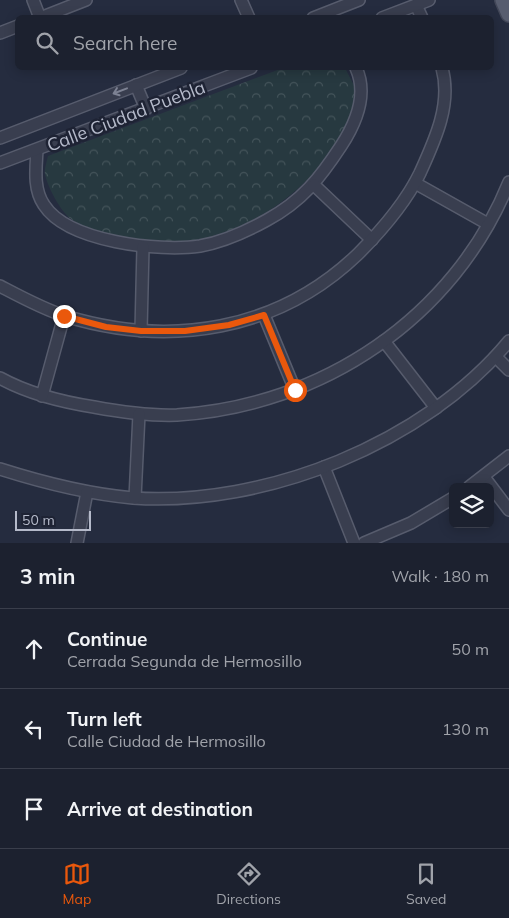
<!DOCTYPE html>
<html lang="en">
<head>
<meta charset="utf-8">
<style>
  body { margin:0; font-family:Mulish,sans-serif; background:#252937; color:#f1f3f6 }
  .controls { position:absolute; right:15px; bottom:15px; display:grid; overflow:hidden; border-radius:8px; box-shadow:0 2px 12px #0003 }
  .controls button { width:45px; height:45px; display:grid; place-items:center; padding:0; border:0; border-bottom:1px solid #3a3e4b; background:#1c212f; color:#f1f3f6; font:25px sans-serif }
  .scale { position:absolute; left:15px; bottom:12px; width:76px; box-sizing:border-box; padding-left:5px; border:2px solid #b5baca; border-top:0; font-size:14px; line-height:18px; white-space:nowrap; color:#b5baca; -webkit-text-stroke:4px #1e2334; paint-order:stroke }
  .stop { position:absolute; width:15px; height:15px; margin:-11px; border:4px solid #ea580c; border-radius:50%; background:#fff }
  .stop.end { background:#ea580c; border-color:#fff; box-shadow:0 1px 5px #0008 }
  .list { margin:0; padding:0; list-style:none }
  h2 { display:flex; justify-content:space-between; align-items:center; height:65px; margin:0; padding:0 20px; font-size:21px }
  h2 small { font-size:16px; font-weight:400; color:#a0a3aa }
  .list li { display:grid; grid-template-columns:32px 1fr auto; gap:15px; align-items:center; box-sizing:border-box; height:80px; padding:0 20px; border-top:1px solid #3a3e4b }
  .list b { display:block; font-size:19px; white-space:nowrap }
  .list p { margin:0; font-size:16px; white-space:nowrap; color:#a0a3aa }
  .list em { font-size:16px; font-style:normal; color:#a0a3aa }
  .icon { flex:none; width:28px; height:28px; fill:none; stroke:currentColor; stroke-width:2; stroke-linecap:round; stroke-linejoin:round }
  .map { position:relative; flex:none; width:509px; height:543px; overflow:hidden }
  .search { position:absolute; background:#1c212f; box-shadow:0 2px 12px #0003; left:15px; right:15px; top:15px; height:55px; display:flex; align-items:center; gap:12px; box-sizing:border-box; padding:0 18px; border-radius:8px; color:#a0a3aa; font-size:19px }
  .sheet { height:305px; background:#1c212f }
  nav { display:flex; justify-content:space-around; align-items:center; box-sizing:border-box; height:70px; border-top:1px solid #3a3e4b; background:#1c212f; font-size:14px; color:#a0a3aa }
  nav a { display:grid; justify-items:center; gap:2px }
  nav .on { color:#ea580c }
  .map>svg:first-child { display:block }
</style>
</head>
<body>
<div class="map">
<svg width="509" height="543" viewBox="0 0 509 543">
  <defs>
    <pattern id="park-crowns" width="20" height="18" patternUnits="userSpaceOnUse" patternTransform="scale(1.25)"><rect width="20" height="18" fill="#273940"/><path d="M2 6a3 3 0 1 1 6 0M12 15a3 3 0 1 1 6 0" fill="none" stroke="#44545a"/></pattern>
  </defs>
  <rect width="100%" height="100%" fill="#252c3f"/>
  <!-- park -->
  <path fill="url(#park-crowns)" d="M 283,68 L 345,68 L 358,93 C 357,102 356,112 352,119 C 349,126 344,132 340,138 C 304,196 248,233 181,243 C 156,246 91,235 71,219 C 61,212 47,186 45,174 C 44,169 47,161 48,156 Z"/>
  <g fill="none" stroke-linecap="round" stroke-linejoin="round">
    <defs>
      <g id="minor">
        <path d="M 33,0 L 40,18"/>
        <path d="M 241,0 L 249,18"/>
        <path d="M 416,5 L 422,18"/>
        <path d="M 40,18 L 86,0"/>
        <path d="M 313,18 L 359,0"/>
        <path d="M 382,18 L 429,0"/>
        <path d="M 0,33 L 18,26"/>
        <path d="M 136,85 L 146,109"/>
        <path d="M 0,138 L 181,68"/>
        <path d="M 37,150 C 36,168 33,189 44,205 C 68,242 159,252 200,246 C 222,242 247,231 267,220 C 302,201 320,178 341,146 C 356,123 368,94 356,68"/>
        <path d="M 0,163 L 251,68"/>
        <path d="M 415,183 L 488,224"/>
        <path d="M 314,185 L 372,240"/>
        <path d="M 0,286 C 21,297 43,309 65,316 C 170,348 278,331 358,254 C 382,230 405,204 420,173 C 435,140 452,104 442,68"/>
        <path d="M 264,315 L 295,390"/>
        <path d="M 141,331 L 143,247"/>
        <path d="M 384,341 L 436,408"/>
        <path d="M 496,357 L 509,370"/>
        <path d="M 0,378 C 29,394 62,402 94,407 C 121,412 149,416 177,415 C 322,406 454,318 509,182"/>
        <path d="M 42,396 L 64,316"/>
        <path d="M 324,467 L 354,543"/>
        <path d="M 0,469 C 44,483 87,494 133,498 C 265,507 425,443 509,341"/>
        <path d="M 484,477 L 509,510"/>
        <path d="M 469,487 L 509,456"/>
        <path d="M 135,498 L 139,414"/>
        <path d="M 77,543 L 87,492"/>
        <path d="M 364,543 L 411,523 L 453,498"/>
      </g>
      <path id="major" d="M 503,0 L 509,14"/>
    </defs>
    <!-- minor casing -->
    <use href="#minor" stroke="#575c6d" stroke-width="14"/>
    <!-- major casing -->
    <use href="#major" stroke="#424758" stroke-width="18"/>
    <!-- minor -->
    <use href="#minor" stroke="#393e4f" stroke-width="11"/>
    <!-- major -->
    <use href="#major" stroke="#575d6f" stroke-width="15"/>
  </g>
  <!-- one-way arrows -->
  <defs><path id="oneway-shaft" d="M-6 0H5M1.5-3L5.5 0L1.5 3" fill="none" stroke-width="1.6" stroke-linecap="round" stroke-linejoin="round" transform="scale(1.25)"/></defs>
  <use stroke="#7d8293" href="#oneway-shaft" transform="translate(120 91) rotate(159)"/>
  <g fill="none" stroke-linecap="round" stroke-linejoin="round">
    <!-- route -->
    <path stroke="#ea580c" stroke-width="6" d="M 64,316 L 106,327 L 141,331 L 185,331 L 229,325 L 264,315 L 295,390"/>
  </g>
  <g text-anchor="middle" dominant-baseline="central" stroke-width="5" stroke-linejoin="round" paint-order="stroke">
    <!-- street labels -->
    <g font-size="18" fill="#b5baca" stroke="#1e2334">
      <text transform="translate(126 116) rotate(-21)">Calle Ciudad Puebla</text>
    </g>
  </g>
</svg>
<div class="controls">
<button><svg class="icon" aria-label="layers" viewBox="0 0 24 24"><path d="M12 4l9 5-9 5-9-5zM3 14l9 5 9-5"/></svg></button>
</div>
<div class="scale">50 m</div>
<div class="stop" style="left:295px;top:390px"></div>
<div class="stop end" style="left:64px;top:316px"></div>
<div class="search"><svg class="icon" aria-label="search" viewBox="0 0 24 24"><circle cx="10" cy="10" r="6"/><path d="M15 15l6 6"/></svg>Search here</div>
</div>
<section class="sheet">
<h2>3 min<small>Walk · 180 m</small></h2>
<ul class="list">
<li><svg class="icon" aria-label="ahead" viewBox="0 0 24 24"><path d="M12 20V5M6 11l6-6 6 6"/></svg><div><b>Continue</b><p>Cerrada Segunda de Hermosillo</p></div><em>50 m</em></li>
<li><svg class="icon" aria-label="left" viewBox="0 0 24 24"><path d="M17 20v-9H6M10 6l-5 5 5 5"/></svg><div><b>Turn left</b><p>Calle Ciudad de Hermosillo</p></div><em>130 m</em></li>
<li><svg class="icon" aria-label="arrive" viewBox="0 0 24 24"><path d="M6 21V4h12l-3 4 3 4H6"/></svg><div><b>Arrive at destination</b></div></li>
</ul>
</section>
<nav>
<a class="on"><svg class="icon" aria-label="map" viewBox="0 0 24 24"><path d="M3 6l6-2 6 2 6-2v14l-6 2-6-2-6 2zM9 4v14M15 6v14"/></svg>Map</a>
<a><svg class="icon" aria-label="directions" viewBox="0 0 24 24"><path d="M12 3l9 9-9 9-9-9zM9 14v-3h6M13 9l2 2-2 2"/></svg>Directions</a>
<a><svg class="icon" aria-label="saved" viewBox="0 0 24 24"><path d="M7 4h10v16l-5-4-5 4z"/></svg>Saved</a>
</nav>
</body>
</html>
